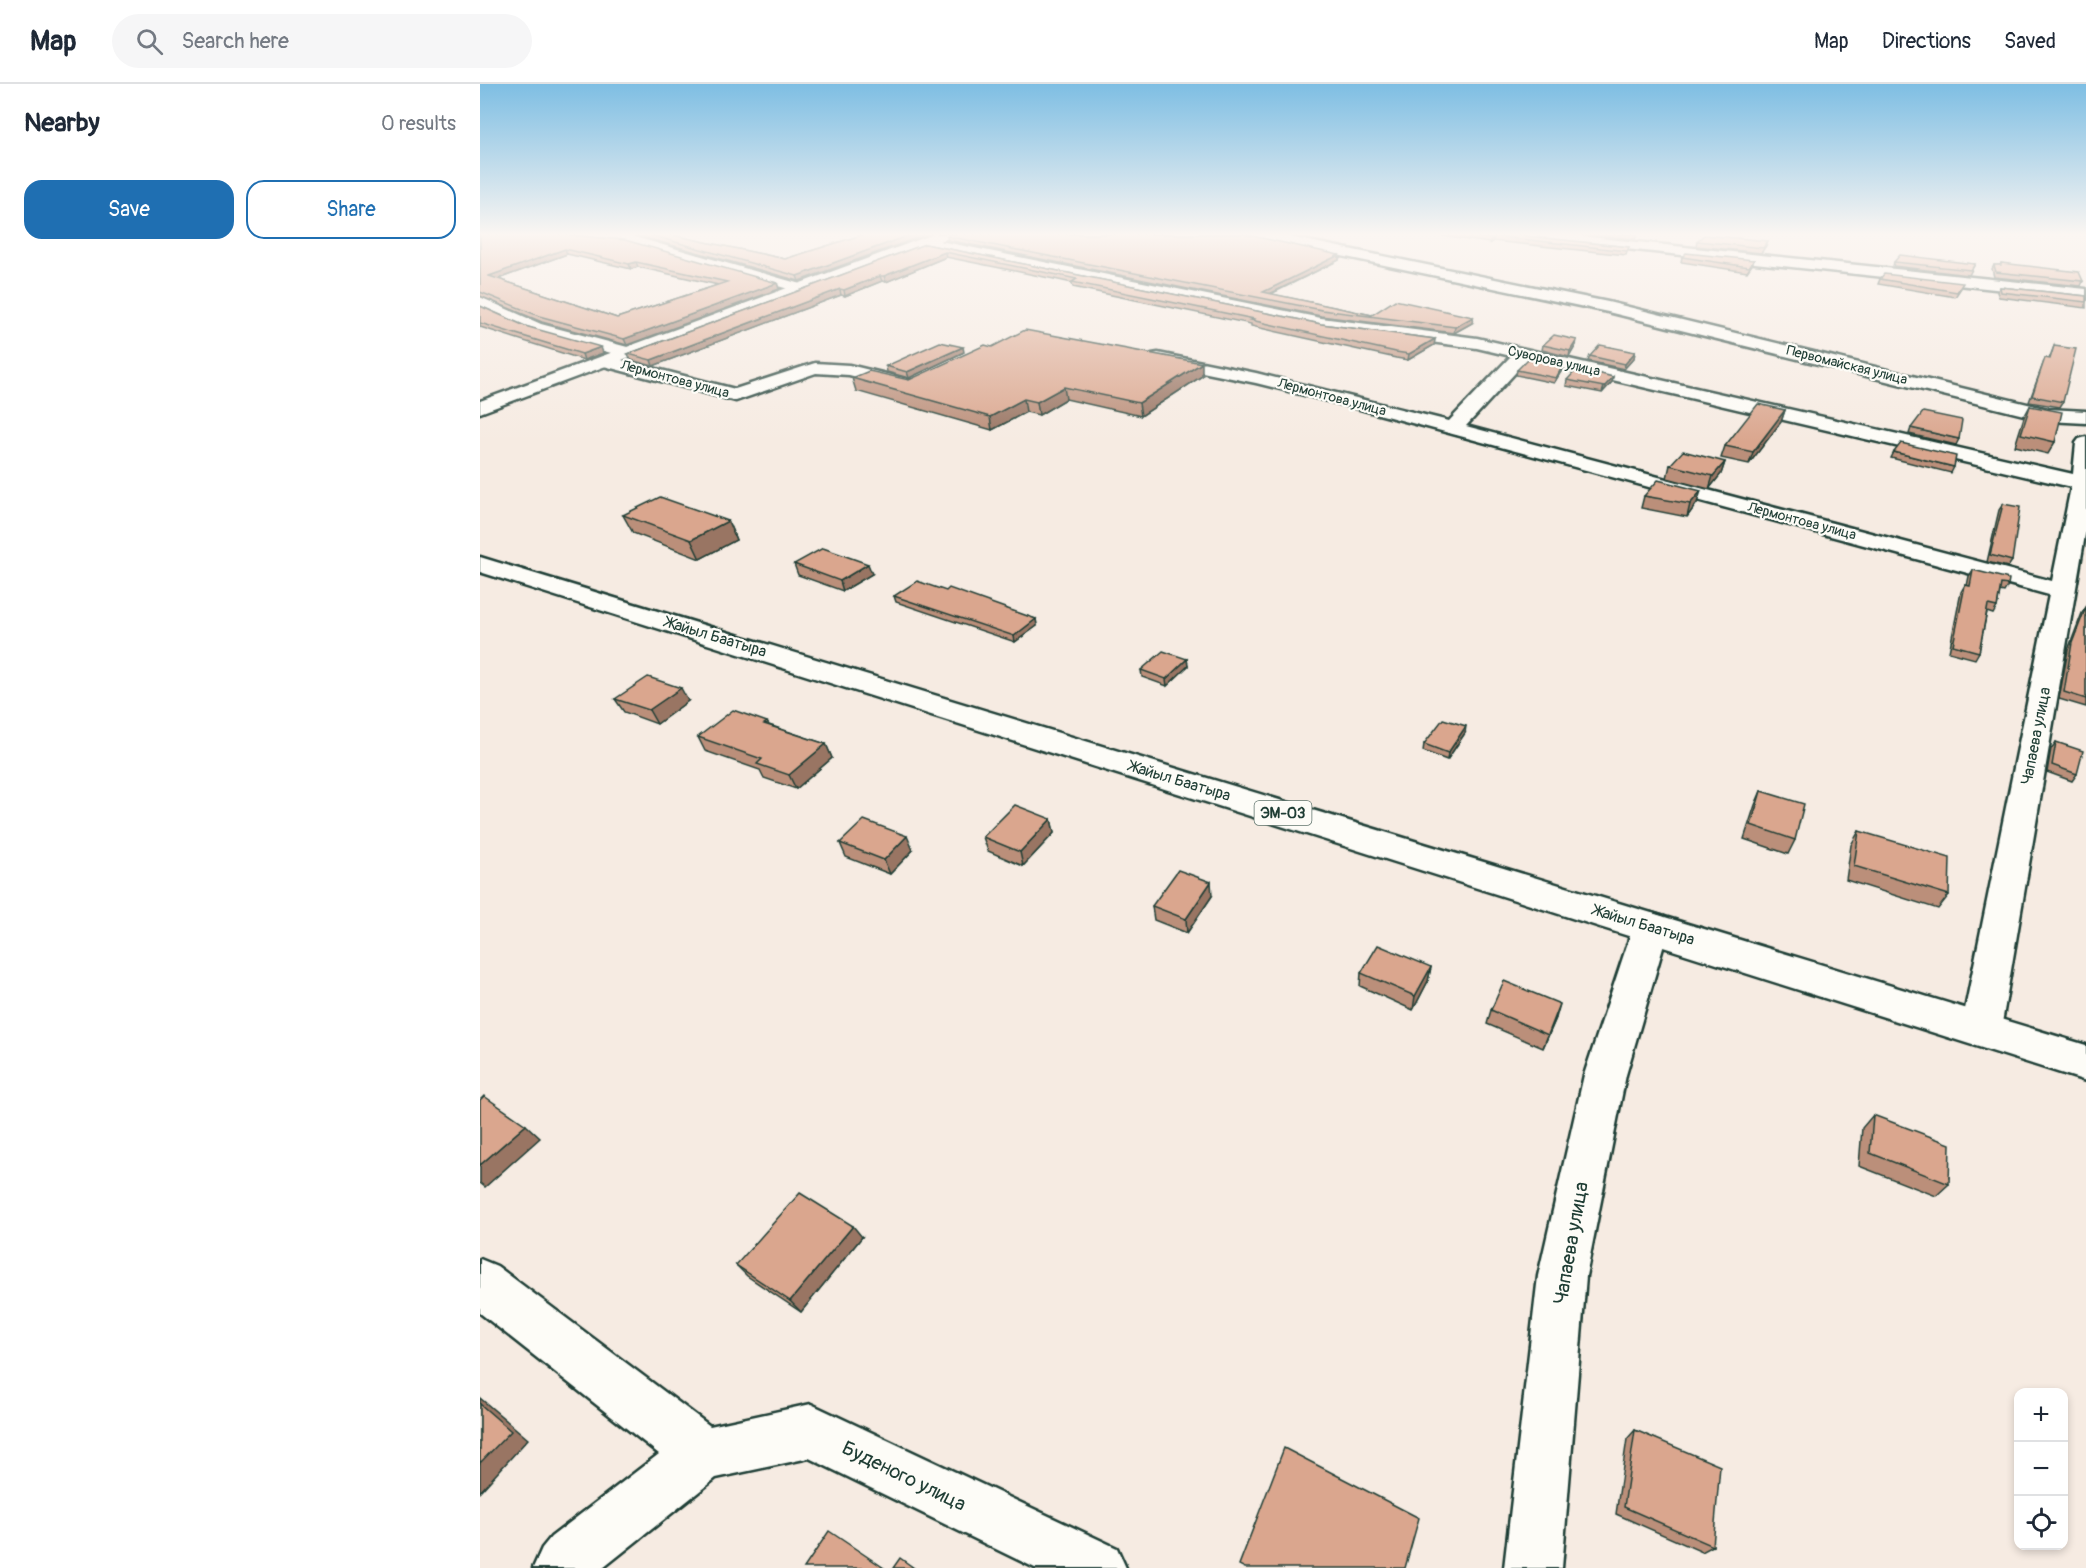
<!DOCTYPE html>
<html lang="en">
<head>
<meta charset="utf-8">
<style>
  body { margin:0; font-family:Pangolin,sans-serif; background:#f6f6f7; color:#1f2937 }
  .controls { position:absolute; right:18px; bottom:18px; display:grid; overflow:hidden; border-radius:12px; box-shadow:0 3px 9px #0003 }
  .controls button { width:54px; height:54px; display:grid; place-items:center; padding:0; border:0; border-bottom:2px solid #e0e1e3; background:#fff; color:#1f2937; font:30px sans-serif }
  .list { margin:0; padding:0; list-style:none }
  h2 { display:flex; justify-content:space-between; align-items:center; height:78px; margin:0; padding:0 24px; font-size:26px }
  h2 small { font-size:20px; font-weight:400; color:#747a83 }
  .actions { display:flex; gap:12px; padding:18px 24px }
  .actions a { flex:1; padding:14px 0; border:2px solid #1f6fb2; border-radius:18px; text-align:center; font-size:21px; color:#1f6fb2 }
  .actions .main { background:#1f6fb2; color:#fff }
  .icon { flex:none; width:33px; height:33px; fill:none; stroke:currentColor; stroke-width:2; stroke-linecap:round; stroke-linejoin:round }
  .map { position:relative; flex:none; width:1606px; height:1484px; overflow:hidden }
  header { display:flex; align-items:center; gap:36px; box-sizing:border-box; height:84px; padding:0 30px; background:#fff; border-bottom:2px solid #e0e1e3 }
  header strong { font-size:28px }
  nav { display:flex; gap:33px; margin-inline-start:auto; font-size:21px }
  .search { width:420px; height:54px; background:#f6f6f7; display:flex; align-items:center; gap:15px; box-sizing:border-box; padding:0 21px; border-radius:33px; color:#747a83; font-size:22px }
  main { display:flex }
  aside { flex:1; background:#fff }
  .map>svg:first-child { display:block }
</style>
</head>
<body>
<header>
<strong>Map</strong>
<div class="search"><svg class="icon" aria-label="search" viewBox="0 0 24 24"><circle cx="10" cy="10" r="6"/><path d="M15 15l6 6"/></svg>Search here</div>
<nav><a>Map</a><a>Directions</a><a>Saved</a></nav>
</header>
<main>
<aside>
<h2>Nearby<small>0 results</small></h2>
<ul class="list">
</ul>
<div class="actions"><a class="main">Save</a><a>Share</a></div>
</aside>
<div class="map">
<svg width="1606" height="1484" viewBox="0 0 1606 1484">
  <rect width="100%" height="100%" fill="#f6ebe2"/>
  <filter id="ink" filterUnits="userSpaceOnUse"><feTurbulence type="fractalNoise" baseFrequency=".0167" numOctaves="2"/><feDisplacementMap in="SourceGraphic" scale="12" xChannelSelector="R" yChannelSelector="G"/><feConvolveMatrix kernelMatrix="1 2 1 2 8 2 1 2 1" color-interpolation-filters="sRGB"/></filter>
  <g filter="url(#ink)">
    <g fill="none" stroke-linecap="round" stroke-linejoin="round">
      <defs>
        <g id="street">
          <path d="M 86,150 L 148,151 L 324,201 L 326,204 L 319,208 L 147,159 L 93,154 Z"/>
          <path d="M 769,150 L 795,150 L 1128,218 L 1568,325 L 1606,327 L 1606,339 L 1568,337 L 1128,228 L 776,154 Z"/>
          <path d="M 1038,150 L 1081,150 L 1606,205 L 1606,215 L 1045,154 Z"/>
          <path d="M 445,154 L 841,234 L 997,254 L 1593,390 L 1596,359 L 1599,355 L 1606,353 L 1606,445 L 1521,945 L 1515,957 L 1501,962 L 1487,957 L 1481,945 L 1569,511 L 880,325 L 776,299 L 678,279 L 672,278 L 669,274 L 672,270 L 678,269 L 776,289 L 969,337 L 1031,272 L 997,264 L 841,244 L 440,161 L 438,158 ZM 1047,276 L 1591,403 L 1572,497 L 986,342 Z"/>
          <path d="M 0,213 L 61,240 L 155,265 L 158,269 L 155,273 L 149,274 L 49,246 L 0,224 Z"/>
          <path d="M 126,272 L 255,305 L 335,279 L 369,281 L 431,296 L 434,300 L 431,304 L 425,305 L 369,291 L 336,289 L 256,317 L 120,281 L 117,277 L 120,273 Z"/>
          <path d="M 0,1175 L 17,1182 L 230,1342 L 331,1320 L 637,1464 L 646,1484 L 555,1484 L 329,1374 L 236,1394 L 123,1484 L 53,1484 L 62,1464 L 71,1453 L 179,1370 L 0,1229 Z"/>
        </g>
        <g id="secondary">
          <path d="M 454,150 L 473,150 L 471,153 L 0,329 L 0,317 Z"/>
          <path d="M 1171,829 L 1184,833 L 1189,843 L 1146,991 L 1106,1192 L 1082,1484 L 1024,1484 L 1058,1192 L 1104,991 L 1153,843 L 1158,833 Z"/>
        </g>
        <path id="highway" d="M 0,473 L 1606,961 L 1606,997 L 0,488 Z"/>
      </defs>
      <!-- street casing -->
      <use href="#street" stroke="#1f3d34" stroke-width="5"/>
      <!-- secondary casing -->
      <use href="#secondary" stroke="#1f3d34" stroke-width="5"/>
      <!-- highway casing -->
      <use href="#highway" stroke="#1f3d34" stroke-width="5"/>
      <!-- street -->
      <use href="#street" fill="#fdfcf7" fill-rule="evenodd"/>
      <!-- secondary -->
      <use href="#secondary" fill="#fdfcf7" fill-rule="evenodd"/>
      <!-- highway -->
      <use href="#highway" fill="#fdfcf7" fill-rule="evenodd"/>
    </g>
    <!-- wall -->
    <g fill="#bb8f7a" stroke="#1f3d34" stroke-width="1.5" fill-rule="evenodd">
      <path d="M 0,150 L 91,151 L 297,199 L 299,205 L 147,261 L 62,238 L 0,212 ZM 87,170 L 151,185 L 158,183 L 238,201 L 137,234 L 18,195 Z"/>
      <path d="M 152,150 L 188,150 L 305,175 L 385,150 L 319,197 Z"/>
      <path d="M 963,150 L 1043,150 L 1045,152 L 1149,163 L 1146,171 L 1013,157 L 1010,159 L 963,152 Z"/>
      <path d="M 1101,150 L 1158,150 L 1155,155 Z"/>
      <path d="M 467,152 L 859,171 L 859,176 L 791,210 L 892,231 L 992,239 L 974,249 L 841,232 L 468,156 Z"/>
      <path d="M 1217,157 L 1288,157 L 1286,162 L 1281,169 L 1216,162 Z"/>
      <path d="M 445,160 L 841,240 L 955,255 L 954,261 L 928,276 L 916,274 L 771,242 L 771,240 L 593,203 L 592,199 L 574,195 L 466,173 L 406,198 L 402,197 L 365,212 L 361,211 L 173,282 L 151,276 L 148,270 Z"/>
      <path d="M 1202,173 L 1274,176 L 1272,181 L 1267,188 L 1201,178 Z"/>
      <path d="M 1414,178 L 1495,180 L 1489,191 L 1413,182 Z"/>
      <path d="M 1521,179 L 1603,197 L 1601,202 L 1514,193 L 1512,185 L 1514,181 L 1520,181 Z"/>
      <path d="M 1400,195 L 1481,204 L 1475,213 L 1398,200 Z"/>
      <path d="M 1520,203 L 1606,212 L 1606,224 L 1519,213 L 1517,208 Z"/>
      <path d="M 0,222 L 45,242 L 123,269 L 104,276 L 0,243 Z"/>
      <path d="M 1063,261 L 1096,261 L 1089,273 L 1062,266 Z"/>
      <path d="M 1574,262 L 1583,318 L 1580,323 L 1549,318 L 1563,280 L 1565,274 L 1569,275 Z"/>
      <path d="M 512,263 L 722,292 L 661,332 L 586,315 L 559,331 L 546,328 L 512,346 L 376,307 L 372,294 L 429,296 Z"/>
      <path d="M 484,268 L 429,294 L 407,288 L 406,282 Z"/>
      <path d="M 1155,268 L 1154,274 L 1144,285 L 1108,277 L 1110,272 Z"/>
      <path d="M 1037,286 L 1082,286 L 1074,299 L 1036,291 Z"/>
      <path d="M 1087,296 L 1132,298 L 1122,309 L 1086,302 Z"/>
      <path d="M 1550,322 L 1575,358 L 1568,370 L 1535,362 L 1544,333 Z"/>
      <path d="M 1305,326 L 1301,338 L 1269,380 L 1241,374 L 1245,362 Z"/>
      <path d="M 1431,344 L 1479,355 L 1476,361 L 1429,350 Z"/>
      <path d="M 1414,368 L 1474,383 L 1471,389 L 1411,374 Z"/>
      <path d="M 1245,378 L 1241,390 L 1229,405 L 1187,394 L 1190,381 Z"/>
      <path d="M 1164,412 L 1217,419 L 1207,433 L 1161,424 Z"/>
      <path d="M 1523,420 L 1532,477 L 1528,483 L 1507,478 L 1519,426 Z"/>
      <path d="M 143,431 L 248,437 L 256,456 L 220,475 L 153,449 Z"/>
      <path d="M 314,480 L 392,490 L 363,507 L 318,491 Z"/>
      <path d="M 1493,486 L 1528,501 L 1524,508 L 1520,507 L 1517,523 L 1513,530 L 1507,528 L 1499,568 L 1495,575 L 1469,568 L 1481,508 L 1485,501 L 1487,502 L 1489,492 Z"/>
      <path d="M 466,507 L 556,535 L 557,542 L 535,558 L 416,518 L 414,512 Z"/>
      <path d="M 1606,523 L 1606,623 L 1579,615 L 1588,566 L 1602,529 Z"/>
      <path d="M 707,575 L 708,582 L 687,602 L 662,593 L 661,586 Z"/>
      <path d="M 135,615 L 208,617 L 177,640 L 144,628 Z"/>
      <path d="M 287,638 L 289,641 L 346,660 L 352,674 L 316,705 L 284,694 L 280,686 L 225,667 L 218,653 Z"/>
      <path d="M 985,649 L 967,676 L 943,667 L 944,660 Z"/>
      <path d="M 1576,658 L 1597,690 L 1592,697 L 1567,688 L 1571,665 Z"/>
      <path d="M 1281,707 L 1315,756 L 1308,770 L 1264,755 L 1275,721 Z"/>
      <path d="M 571,735 L 574,749 L 543,782 L 508,767 L 503,753 Z"/>
      <path d="M 1379,747 L 1469,811 L 1458,825 L 1366,796 L 1371,761 Z"/>
      <path d="M 360,759 L 433,766 L 410,790 L 366,773 Z"/>
      <path d="M 732,812 L 707,849 L 674,836 L 672,822 Z"/>
      <path d="M 951,883 L 948,897 L 933,926 L 880,902 L 881,889 Z"/>
      <path d="M 1011,926 L 1076,934 L 1063,964 L 1007,940 Z"/>
      <path d="M 1393,1031 L 1469,1100 L 1456,1112 L 1379,1082 L 1382,1044 Z"/>
      <path d="M 382,1153 L 321,1228 L 267,1192 L 256,1181 Z"/>
      <path d="M 1155,1346 L 1233,1462 L 1222,1468 L 1136,1430 L 1147,1355 Z"/>
    </g>
    <!-- shaded-wall -->
    <g fill="#997463" stroke="#1f3d34" stroke-width="1.5">
      <path d="M 433,150 L 448,150 L 319,197 L 317,192 Z"/>
      <path d="M 1014,152 L 1013,157 L 1010,159 L 1011,155 Z"/>
      <path d="M 85,165 L 87,170 L 12,197 L 9,192 Z"/>
      <path d="M 465,168 L 466,173 L 406,198 L 404,192 Z"/>
      <path d="M 859,171 L 859,176 L 783,213 L 783,208 Z"/>
      <path d="M 156,178 L 158,183 L 151,185 L 149,180 Z"/>
      <path d="M 400,192 L 402,197 L 365,212 L 364,206 Z"/>
      <path d="M 297,199 L 299,205 L 147,261 L 144,255 Z"/>
      <path d="M 360,205 L 361,211 L 173,282 L 171,276 Z"/>
      <path d="M 993,233 L 992,239 L 974,249 L 975,243 Z"/>
      <path d="M 955,255 L 954,261 L 928,276 L 929,270 Z"/>
      <path d="M 1097,256 L 1096,261 L 1089,273 L 1090,267 Z"/>
      <path d="M 121,263 L 123,269 L 104,276 L 102,270 Z"/>
      <path d="M 483,263 L 484,268 L 429,294 L 427,288 Z"/>
      <path d="M 1155,268 L 1154,274 L 1144,285 L 1145,280 Z"/>
      <path d="M 722,279 L 722,292 L 661,332 L 659,319 Z"/>
      <path d="M 1083,281 L 1082,286 L 1074,299 L 1076,294 Z"/>
      <path d="M 1133,293 L 1132,298 L 1122,309 L 1124,303 Z"/>
      <path d="M 584,303 L 586,315 L 559,331 L 557,318 Z"/>
      <path d="M 544,315 L 546,328 L 512,346 L 510,333 Z"/>
      <path d="M 1305,326 L 1301,338 L 1269,380 L 1273,368 Z"/>
      <path d="M 1245,378 L 1241,390 L 1229,405 L 1233,392 Z"/>
      <path d="M 1221,407 L 1217,419 L 1207,433 L 1210,420 Z"/>
      <path d="M 248,437 L 256,456 L 220,475 L 211,456 Z"/>
      <path d="M 388,480 L 392,490 L 363,507 L 360,497 Z"/>
      <path d="M 556,535 L 557,542 L 535,558 L 534,552 Z"/>
      <path d="M 707,575 L 708,582 L 687,602 L 686,595 Z"/>
      <path d="M 201,604 L 208,617 L 177,640 L 169,626 Z"/>
      <path d="M 986,642 L 985,649 L 967,676 L 968,669 Z"/>
      <path d="M 346,660 L 352,674 L 316,705 L 309,691 Z"/>
      <path d="M 571,735 L 574,749 L 543,782 L 540,768 Z"/>
      <path d="M 427,752 L 433,766 L 410,790 L 404,776 Z"/>
      <path d="M 731,798 L 732,812 L 707,849 L 706,835 Z"/>
      <path d="M 951,883 L 948,897 L 933,926 L 935,912 Z"/>
      <path d="M 1080,920 L 1076,934 L 1063,964 L 1068,951 Z"/>
      <path d="M 46,1041 L 60,1054 L 5,1103 L 0,1099 L 0,1081 Z"/>
      <path d="M 373,1142 L 382,1153 L 321,1228 L 310,1217 Z"/>
      <path d="M 0,1314 L 48,1355 L 0,1408 Z"/>
    </g>
    <!-- building -->
    <g fill="#daa68e" stroke="#1f3d34" stroke-width="1.5" fill-rule="evenodd">
      <path d="M 0,150 L 88,150 L 91,151 L 145,156 L 297,199 L 144,255 L 59,232 L 0,208 ZM 85,165 L 149,180 L 156,178 L 247,198 L 137,234 L 9,192 Z"/>
      <path d="M 167,150 L 188,150 L 305,175 L 385,150 L 433,150 L 317,192 Z"/>
      <path d="M 469,150 L 764,150 L 859,171 L 783,208 L 892,231 L 915,216 L 993,233 L 975,243 L 842,226 L 467,152 Z"/>
      <path d="M 979,150 L 1043,150 L 1045,152 L 1149,163 L 1147,167 L 1014,152 L 1011,155 Z"/>
      <path d="M 1224,151 L 1288,157 L 1283,164 L 1217,157 Z"/>
      <path d="M 445,160 L 841,240 L 955,255 L 929,270 L 916,268 L 771,236 L 774,235 L 592,198 L 597,195 L 573,190 L 465,168 L 404,192 L 400,192 L 364,206 L 360,205 L 171,276 L 148,270 Z"/>
      <path d="M 1206,169 L 1274,176 L 1269,183 L 1202,173 Z"/>
      <path d="M 1420,171 L 1495,180 L 1491,186 L 1414,178 Z"/>
      <path d="M 1521,179 L 1599,188 L 1603,197 L 1516,188 L 1514,181 L 1521,181 Z"/>
      <path d="M 1404,190 L 1483,199 L 1477,208 L 1400,195 Z"/>
      <path d="M 1520,203 L 1606,212 L 1606,218 L 1521,208 Z"/>
      <path d="M 0,222 L 45,242 L 121,263 L 102,270 L 0,239 Z"/>
      <path d="M 545,246 L 722,279 L 659,319 L 584,303 L 557,318 L 544,315 L 510,333 L 372,294 L 389,287 L 429,296 L 505,261 L 512,263 Z"/>
      <path d="M 1074,251 L 1097,256 L 1090,267 L 1063,261 Z"/>
      <path d="M 460,258 L 483,263 L 427,288 L 406,282 Z"/>
      <path d="M 1120,261 L 1155,268 L 1145,280 L 1110,272 Z"/>
      <path d="M 1574,262 L 1596,265 L 1583,318 L 1552,312 L 1565,274 L 1570,275 Z"/>
      <path d="M 1050,273 L 1083,281 L 1076,294 L 1037,286 Z"/>
      <path d="M 1098,284 L 1133,293 L 1124,303 L 1087,296 Z"/>
      <path d="M 1278,320 L 1305,326 L 1273,368 L 1245,362 Z"/>
      <path d="M 1550,322 L 1582,328 L 1575,358 L 1541,350 Z"/>
      <path d="M 1443,328 L 1482,336 L 1479,355 L 1431,344 Z"/>
      <path d="M 1421,359 L 1476,372 L 1474,383 L 1414,368 Z"/>
      <path d="M 1203,367 L 1245,378 L 1233,392 L 1190,381 Z"/>
      <path d="M 1178,396 L 1221,407 L 1210,420 L 1164,412 Z"/>
      <path d="M 180,413 L 248,437 L 211,456 L 143,431 Z"/>
      <path d="M 1523,420 L 1540,423 L 1532,477 L 1510,471 Z"/>
      <path d="M 343,464 L 388,480 L 360,497 L 314,480 Z"/>
      <path d="M 1493,486 L 1529,495 L 1528,501 L 1521,500 L 1517,523 L 1508,521 L 1499,568 L 1473,561 L 1485,501 L 1490,502 Z"/>
      <path d="M 437,497 L 466,507 L 469,504 L 556,535 L 534,552 L 414,512 Z"/>
      <path d="M 1606,523 L 1606,615 L 1584,608 L 1592,559 Z"/>
      <path d="M 683,567 L 707,575 L 686,595 L 661,586 Z"/>
      <path d="M 168,593 L 201,604 L 169,626 L 135,615 Z"/>
      <path d="M 253,626 L 287,638 L 284,640 L 346,660 L 309,691 L 277,680 L 282,675 L 218,653 Z"/>
      <path d="M 963,635 L 986,642 L 968,669 L 944,660 Z"/>
      <path d="M 1576,658 L 1603,667 L 1597,690 L 1572,681 Z"/>
      <path d="M 1281,707 L 1324,720 L 1315,756 L 1271,741 Z"/>
      <path d="M 535,721 L 571,735 L 540,768 L 503,753 Z"/>
      <path d="M 384,736 L 427,752 L 404,776 L 360,759 Z"/>
      <path d="M 1379,747 L 1470,774 L 1469,811 L 1374,782 Z"/>
      <path d="M 698,786 L 731,798 L 706,835 L 672,822 Z"/>
      <path d="M 898,861 L 951,883 L 935,912 L 881,889 Z"/>
      <path d="M 1024,897 L 1080,920 L 1068,951 L 1011,926 Z"/>
      <path d="M 4,1012 L 46,1041 L 0,1081 L 0,1016 Z"/>
      <path d="M 1393,1031 L 1470,1060 L 1469,1100 L 1390,1069 Z"/>
      <path d="M 320,1109 L 373,1142 L 310,1217 L 256,1181 Z"/>
      <path d="M 0,1320 L 31,1347 L 0,1379 Z"/>
      <path d="M 1155,1346 L 1240,1382 L 1233,1462 L 1144,1423 Z"/>
      <path d="M 804,1364 L 939,1434 L 925,1484 L 765,1484 L 759,1481 Z"/>
      <path d="M 349,1447 L 404,1484 L 324,1484 Z"/>
      <path d="M 420,1474 L 434,1484 L 413,1484 Z"/>
    </g>
  </g>
  <!-- sky -->
  <linearGradient id="sky" x2="0" y2="1"><stop stop-color="#7ebee3"/><stop offset="0.42" stop-color="#fbf6f2"/><stop offset="1" stop-color="#fbf6f2" stop-opacity="0"/></linearGradient>
  <rect width="1606" height="358" fill="url(#sky)"/>
  <g text-anchor="middle" dominant-baseline="central" stroke-width="4.5" stroke-linejoin="round" paint-order="stroke">
    <!-- far-street labels -->
    <g font-size="14" fill="#1f3d34" stroke="#fdfcf7">
      <text transform="translate(1074 277) rotate(13)">Суворова улица</text>
      <text transform="translate(1367 281) rotate(14)">Первомайская улица</text>
      <text transform="translate(195 295) rotate(15)">Лермонтова улица</text>
      <text transform="translate(852 313) rotate(15)">Лермонтова улица</text>
      <text transform="translate(1322 437) rotate(15)">Лермонтова улица</text>
    </g>
    <!-- shield labels -->
    <rect fill="#fdfcf7" stroke="#62766e" stroke-width="1.5" x="774.5" y="717" width="57" height="24" rx="4.5"/>
    <g font-size="15" font-weight="bold" fill="#1f3d34">
      <text x="803" y="729">ЭМ-03</text>
    </g>
    <!-- street labels -->
    <g font-size="16" fill="#1f3d34" stroke="#fdfcf7">
      <text transform="translate(236 553) rotate(17)">Жайыл Баатыра</text>
      <text transform="translate(1556 652) rotate(-79)">Чапаева улица</text>
      <text transform="translate(700 697) rotate(17)">Жайыл Баатыра</text>
      <text transform="translate(1164 841) rotate(17)">Жайыл Баатыра</text>
    </g>
    <!-- near-street labels -->
    <g font-size="20" fill="#1f3d34" stroke="#fdfcf7">
      <text transform="translate(1091 1159) rotate(-80)">Чапаева улица</text>
      <text transform="translate(424 1392) rotate(26)">Буденого улица</text>
    </g>
  </g>
</svg>
<div class="controls">
<button>+</button>
<button>−</button>
<button><svg class="icon" aria-label="locate" viewBox="0 0 24 24"><circle cx="12" cy="12" r="6"/><path d="M12 2v4M12 18v4M2 12h4M18 12h4"/></svg></button>
</div>
</div>
</main>
</body>
</html>
